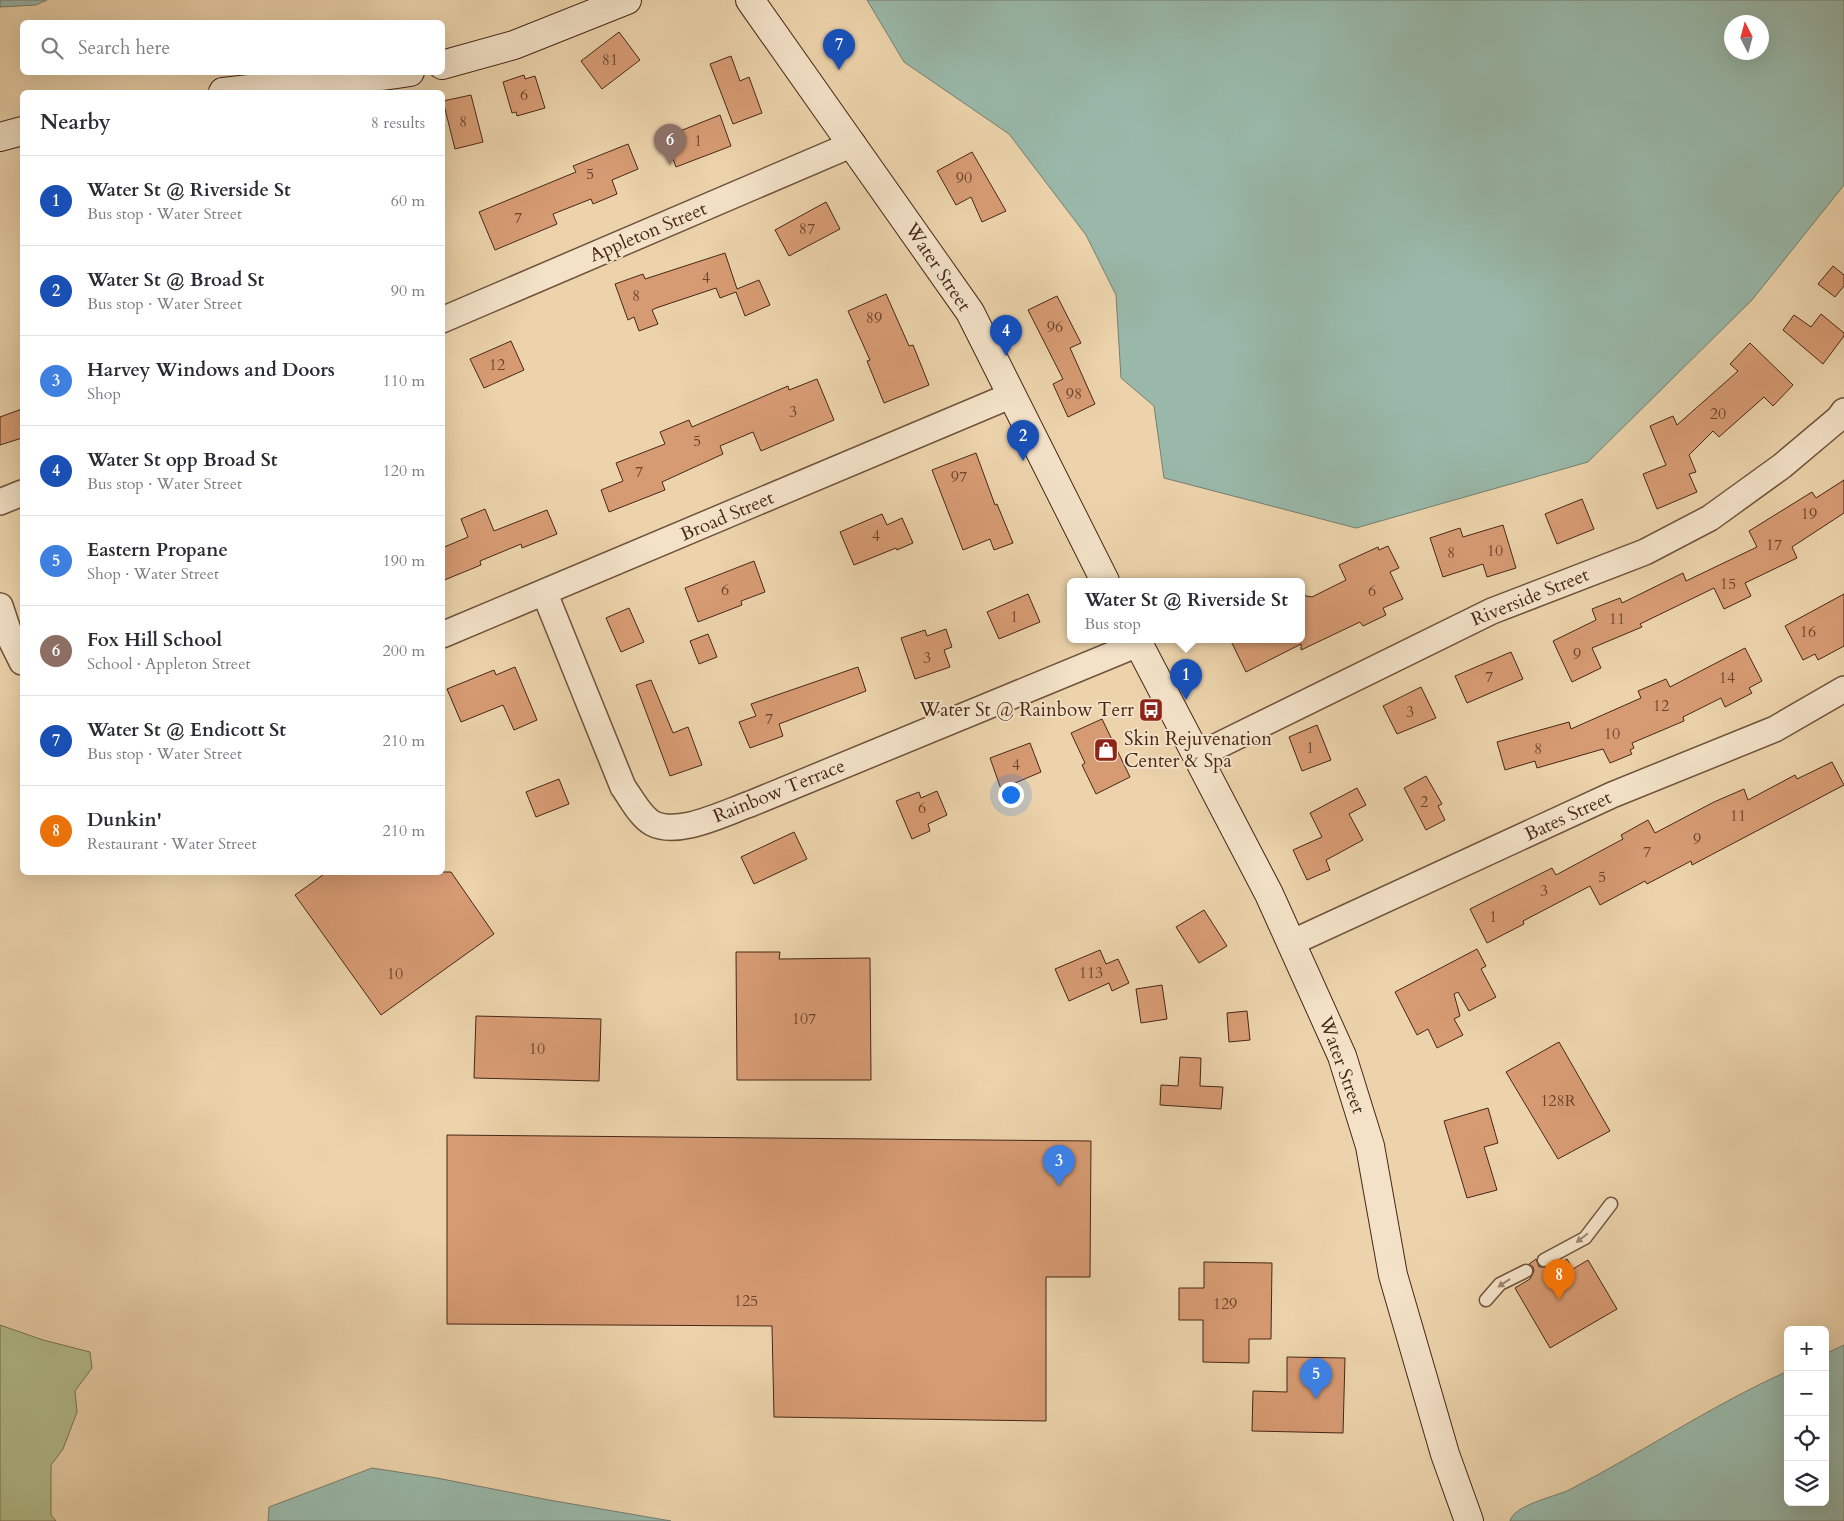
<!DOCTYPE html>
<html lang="en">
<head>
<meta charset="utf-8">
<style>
  body { margin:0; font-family:Cardo,serif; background:#f7f7f7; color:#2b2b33 }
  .controls { position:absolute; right:15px; bottom:15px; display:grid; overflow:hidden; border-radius:8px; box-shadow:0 5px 20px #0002 }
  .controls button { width:45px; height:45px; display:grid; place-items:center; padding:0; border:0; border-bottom:1px solid #e1e1e2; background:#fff; color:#2b2b33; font:25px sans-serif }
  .compass { position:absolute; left:1724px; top:15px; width:45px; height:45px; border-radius:50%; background:#fff; box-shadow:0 5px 20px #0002; rotate:354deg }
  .you { position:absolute; left:1010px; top:794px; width:18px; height:18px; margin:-12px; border:4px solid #fff; border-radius:50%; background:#1a73e8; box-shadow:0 0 0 8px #1a73e833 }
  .badge { display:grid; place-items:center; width:32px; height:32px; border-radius:50%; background:#db2777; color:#fff; font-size:16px; font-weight:700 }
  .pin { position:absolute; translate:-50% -41px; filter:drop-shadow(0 1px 2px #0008) }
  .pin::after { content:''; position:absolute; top:26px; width:18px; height:15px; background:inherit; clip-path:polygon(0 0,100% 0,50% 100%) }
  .popup { position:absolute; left:1067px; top:578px; width:238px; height:65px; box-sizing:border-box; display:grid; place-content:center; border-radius:8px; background:#fff; filter:drop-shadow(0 1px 4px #0005); font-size:16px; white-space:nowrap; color:#7c7c81 }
  .popup b { font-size:19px; color:#2b2b33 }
  .popup::after { content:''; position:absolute; left:50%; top:100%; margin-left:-10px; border:10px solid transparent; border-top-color:#fff }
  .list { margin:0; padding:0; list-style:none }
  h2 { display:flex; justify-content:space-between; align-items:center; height:65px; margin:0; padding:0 20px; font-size:21px }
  h2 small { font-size:16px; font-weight:400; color:#7c7c81 }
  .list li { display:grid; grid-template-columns:32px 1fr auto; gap:15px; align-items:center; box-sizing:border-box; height:90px; padding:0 20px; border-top:1px solid #e1e1e2 }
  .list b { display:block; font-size:19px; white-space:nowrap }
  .list p { margin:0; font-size:16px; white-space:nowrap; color:#7c7c81 }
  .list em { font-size:16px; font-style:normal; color:#7c7c81 }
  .icon { flex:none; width:28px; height:28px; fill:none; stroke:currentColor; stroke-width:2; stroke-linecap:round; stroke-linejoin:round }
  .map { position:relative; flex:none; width:1844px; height:1521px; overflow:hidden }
  .search { position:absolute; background:#fff; box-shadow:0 5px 20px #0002; left:20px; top:20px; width:425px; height:55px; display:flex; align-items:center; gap:12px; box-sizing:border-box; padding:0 18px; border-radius:8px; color:#7c7c81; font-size:19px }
  .panel { position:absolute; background:#fff; box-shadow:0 5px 20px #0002; left:20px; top:90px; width:425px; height:785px; border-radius:8px }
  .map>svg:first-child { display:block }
</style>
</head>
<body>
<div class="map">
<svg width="1844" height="1521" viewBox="0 0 1844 1521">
  <rect width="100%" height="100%" fill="#ecd3ab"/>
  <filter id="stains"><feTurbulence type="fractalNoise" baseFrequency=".004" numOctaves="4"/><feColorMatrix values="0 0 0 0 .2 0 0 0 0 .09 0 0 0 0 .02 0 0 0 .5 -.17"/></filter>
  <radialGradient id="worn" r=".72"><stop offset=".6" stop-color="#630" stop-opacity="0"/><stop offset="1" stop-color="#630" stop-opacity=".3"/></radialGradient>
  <!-- green -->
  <path fill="#b3be8c" stroke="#7d7251" d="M 0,1325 L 43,1340 L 90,1352 L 92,1368 L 75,1391 L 77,1412 L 63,1449 L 51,1465 L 51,1515 L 56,1521 L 0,1521 Z"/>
  <!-- water -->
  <g fill="#99b8a9" stroke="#787e6e" fill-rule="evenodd">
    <path d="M 0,0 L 47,0 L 36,5 L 0,7 Z"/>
    <path d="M 867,0 L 1844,0 L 1844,185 L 1752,300 L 1588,462 L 1356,528 L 1164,478 L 1154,406 L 1121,378 L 1116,295 L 1086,235 L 1009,134 L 904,62 ZM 1732,22 L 1762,22 L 1762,52 L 1732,52 Z"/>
    <path d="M 1844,1345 L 1844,1521 L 1510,1521 C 1514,1505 1554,1497 1569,1490 C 1643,1452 1712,1405 1788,1371 L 1788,1502 L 1825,1502 L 1825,1354 Z"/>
    <path d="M 372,1468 L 437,1478 L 549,1500 L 671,1521 L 268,1521 L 269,1507 Z"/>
  </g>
  <!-- building -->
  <g fill="#d79b73" stroke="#472716">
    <path d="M 619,32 L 640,60 L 602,89 L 581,61 Z"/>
    <path d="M 731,56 L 740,81 L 749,77 L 762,113 L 733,124 L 710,64 Z"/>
    <path d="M 524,75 L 525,79 L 535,76 L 545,108 L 517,116 L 516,112 L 512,113 L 503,82 Z"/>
    <path d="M 471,95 L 483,142 L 455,149 L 443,101 Z"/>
    <path d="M 720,115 L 731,146 L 676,167 L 665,137 Z"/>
    <path d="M 628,144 L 638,169 L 612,180 L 617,194 L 593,204 L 591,199 L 553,214 L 557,224 L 495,250 L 479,212 L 576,172 L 573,166 Z"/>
    <path d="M 972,152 L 1006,211 L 982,222 L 971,197 L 956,205 L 937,171 Z"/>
    <path d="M 826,202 L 840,229 L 789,256 L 775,230 Z"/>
    <path d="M 725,253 L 737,289 L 759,280 L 770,305 L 745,316 L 736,292 L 720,298 L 716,288 L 656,308 L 652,310 L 658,324 L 639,331 L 634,317 L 628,320 L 615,284 L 643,274 L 645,279 Z"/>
    <path d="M 1833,266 L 1844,275 L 1844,286 L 1835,297 L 1818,284 Z"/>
    <path d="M 886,294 L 909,346 L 913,345 L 929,385 L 884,403 L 867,361 L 870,360 L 848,311 Z"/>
    <path d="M 1057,296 L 1081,343 L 1070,348 L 1095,404 L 1068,417 L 1053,384 L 1063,379 L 1028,310 Z"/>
    <path d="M 1821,314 L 1844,333 L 1844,336 L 1823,364 L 1783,330 L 1794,315 L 1811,327 Z"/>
    <path d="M 511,341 L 524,370 L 484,388 L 470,359 Z"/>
    <path d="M 1750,343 L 1793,385 L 1773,406 L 1764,397 L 1719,437 L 1713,431 L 1689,455 L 1696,472 L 1689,474 L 1697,492 L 1657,509 L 1643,474 L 1666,465 L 1650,426 L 1673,416 L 1677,425 L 1738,371 L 1730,364 Z"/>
    <path d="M 817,379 L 834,420 L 761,451 L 753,432 L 720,446 L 723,454 L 662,482 L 665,490 L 609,512 L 601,490 L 623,481 L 616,463 L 665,444 L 660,432 L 689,420 L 692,427 L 788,386 L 789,390 Z"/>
    <path d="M 22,409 L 22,438 L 0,445 L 0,417 Z"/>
    <path d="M 976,453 L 995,505 L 997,504 L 1013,543 L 994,550 L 990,539 L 963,550 L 932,470 Z"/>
    <path d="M 1844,480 L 1844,513 L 1792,547 L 1797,558 L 1745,583 L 1751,596 L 1724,609 L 1714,588 L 1640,624 L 1642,627 L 1592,648 L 1601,668 L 1572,682 L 1553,641 L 1596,620 L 1592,609 L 1620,598 L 1622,603 L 1683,573 L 1686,581 L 1757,547 L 1749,531 L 1812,492 L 1816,498 Z"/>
    <path d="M 1582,499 L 1594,529 L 1557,544 L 1545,514 Z"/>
    <path d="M 485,509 L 494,531 L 547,510 L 557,534 L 522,548 L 521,544 L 480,561 L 481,565 L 442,581 L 442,548 L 468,537 L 461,519 Z"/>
    <path d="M 882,514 L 887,525 L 902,518 L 913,543 L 897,550 L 896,548 L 854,565 L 840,532 Z"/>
    <path d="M 1503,525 L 1516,568 L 1487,577 L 1483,564 L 1443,577 L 1430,538 L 1460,528 L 1463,537 Z"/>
    <path d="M 1388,546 L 1399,568 L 1390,572 L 1403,599 L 1383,608 L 1386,615 L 1363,626 L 1360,622 L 1301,650 L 1301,644 L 1246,672 L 1230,639 L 1301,639 L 1301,595 L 1312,597 L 1346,580 L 1339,565 L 1378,547 L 1379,550 Z"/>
    <path d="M 754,561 L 765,592 L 741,601 L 742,605 L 698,622 L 685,588 Z"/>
    <path d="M 1028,594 L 1040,622 L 999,639 L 987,612 Z"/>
    <path d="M 1844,594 L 1844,646 L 1818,660 L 1815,654 L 1803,660 L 1785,626 Z"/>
    <path d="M 629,608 L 644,642 L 621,652 L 606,618 Z"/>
    <path d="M 946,629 L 952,647 L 944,650 L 950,667 L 915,679 L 901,638 L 925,630 L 927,636 Z"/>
    <path d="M 708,634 L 717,657 L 699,664 L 690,641 Z"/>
    <path d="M 1745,648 L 1762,681 L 1749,688 L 1752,693 L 1725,707 L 1721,698 L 1683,717 L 1684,721 L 1632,743 L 1634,748 L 1630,750 L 1632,754 L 1610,763 L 1603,749 L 1537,768 L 1535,761 L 1505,770 L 1497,742 L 1569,722 L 1571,729 L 1641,698 L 1638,691 L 1666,679 L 1670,687 Z"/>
    <path d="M 1511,652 L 1523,679 L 1467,703 L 1455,676 Z"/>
    <path d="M 515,667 L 537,720 L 514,730 L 503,705 L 461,722 L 447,689 L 494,670 L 496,675 Z"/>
    <path d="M 858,667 L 866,691 L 779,724 L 783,736 L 750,748 L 739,722 L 756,716 L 751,704 Z"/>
    <path d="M 651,680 L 673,733 L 688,727 L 702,765 L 670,776 L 636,685 Z"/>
    <path d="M 1421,687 L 1436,718 L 1397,734 L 1383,706 Z"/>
    <path d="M 1102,719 L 1130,777 L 1096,794 L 1082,765 L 1085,763 L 1071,733 Z"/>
    <path d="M 1317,725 L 1331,760 L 1302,771 L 1289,737 Z"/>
    <path d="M 1030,743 L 1041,772 L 1001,789 L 990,758 Z"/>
    <path d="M 1832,762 L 1844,785 L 1692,865 L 1691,861 L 1647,884 L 1645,881 L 1600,905 L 1590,886 L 1523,921 L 1524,924 L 1487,943 L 1470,909 L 1552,868 L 1556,875 L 1623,839 L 1621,835 L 1648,820 L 1655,833 L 1714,802 L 1744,789 L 1748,800 L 1795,775 L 1797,779 Z"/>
    <path d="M 1426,776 L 1442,804 L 1438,806 L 1445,820 L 1426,830 L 1404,788 Z"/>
    <path d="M 559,779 L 569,804 L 536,817 L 526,792 Z"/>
    <path d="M 1357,788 L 1366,805 L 1349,814 L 1363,840 L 1326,860 L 1330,870 L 1307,880 L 1293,850 L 1322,837 L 1310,813 Z"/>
    <path d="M 937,791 L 947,815 L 928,824 L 930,831 L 912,839 L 896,801 L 919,792 L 921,798 Z"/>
    <path d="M 794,832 L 807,859 L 754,884 L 741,857 Z"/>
    <path d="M 327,872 L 451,872 L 494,934 L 381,1015 L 295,895 Z"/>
    <path d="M 1204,910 L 1227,946 L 1199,963 L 1176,927 Z"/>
    <path d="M 1477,949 L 1486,966 L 1481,969 L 1496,997 L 1469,1011 L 1458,992 L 1454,994 L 1460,1016 L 1454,1019 L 1463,1035 L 1437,1048 L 1428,1029 L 1417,1035 L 1395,992 Z"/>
    <path d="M 1100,950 L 1106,964 L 1118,959 L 1129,983 L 1112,991 L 1109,983 L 1069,1001 L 1055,969 Z"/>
    <path d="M 736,952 L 780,952 L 779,959 L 870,958 L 871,1080 L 737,1080 Z"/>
    <path d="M 1162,985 L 1167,1019 L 1141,1023 L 1136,989 Z"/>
    <path d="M 1247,1011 L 1250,1040 L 1229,1042 L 1227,1013 Z"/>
    <path d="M 476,1016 L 601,1019 L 599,1081 L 474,1078 Z"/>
    <path d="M 1559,1042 L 1610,1131 L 1558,1159 L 1506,1072 Z"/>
    <path d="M 1180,1057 L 1201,1058 L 1200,1086 L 1223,1087 L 1221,1109 L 1160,1105 L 1161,1085 L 1178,1086 Z"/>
    <path d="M 1488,1108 L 1498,1143 L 1484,1147 L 1497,1190 L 1467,1198 L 1444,1121 Z"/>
    <path d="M 447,1135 L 1091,1141 L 1090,1277 L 1046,1277 L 1046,1421 L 774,1417 L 772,1326 L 447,1324 Z"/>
    <path d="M 1536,1259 L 1539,1267 L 1548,1267 L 1549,1270 L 1567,1259 L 1573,1269 L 1588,1260 L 1617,1309 L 1550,1348 L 1515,1288 L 1530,1279 L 1534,1271 L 1533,1267 L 1529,1264 Z"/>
    <path d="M 1204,1262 L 1272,1263 L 1271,1339 L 1249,1339 L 1249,1363 L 1203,1362 L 1203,1320 L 1179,1320 L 1179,1288 L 1204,1288 Z"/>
    <path d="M 1287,1357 L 1345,1358 L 1343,1433 L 1252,1431 L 1253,1391 L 1287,1392 Z"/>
  </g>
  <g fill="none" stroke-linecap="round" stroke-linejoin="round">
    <defs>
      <g id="service">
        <path d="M 1544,1260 L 1585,1238 L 1611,1204"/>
        <path d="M 1486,1300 L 1500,1284 L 1526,1271"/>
      </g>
      <g id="minor">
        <path d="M 442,320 L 853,144"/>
        <path d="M 0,502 L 22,493"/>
        <path d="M 545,594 L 623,787 C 631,798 640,816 652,823 C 678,837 724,813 750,804 L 1138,644"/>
        <path d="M 0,606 L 12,642 L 22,662"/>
        <path d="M 442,635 L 1012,395"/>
        <path d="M 1197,756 L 1492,611 L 1645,552 L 1710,518 L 1782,466 L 1839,418 L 1844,411"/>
        <path d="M 1291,943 L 1612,795 L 1775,729 L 1844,689"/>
      </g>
      <g id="secondary">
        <path d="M 750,0 L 970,312 L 1105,581"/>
        <path d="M 442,65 L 514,45 L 627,0"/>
        <path d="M 223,92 C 286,84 348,82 410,72"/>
        <path d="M 0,137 L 22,131"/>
        <path d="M 1136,639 L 1269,894 L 1342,1056 L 1370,1146 L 1393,1275 L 1445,1454 L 1469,1521"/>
      </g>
    </defs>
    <!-- service casing -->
    <use href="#service" stroke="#70523b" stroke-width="15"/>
    <!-- minor casing -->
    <use href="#minor" stroke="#70523b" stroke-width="28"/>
    <!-- secondary casing -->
    <use href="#secondary" stroke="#472716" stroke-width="30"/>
    <!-- service -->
    <use href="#service" stroke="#f3e2c8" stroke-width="12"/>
    <!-- minor -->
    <use href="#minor" stroke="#f3e2c8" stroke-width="25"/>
    <!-- secondary -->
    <use href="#secondary" stroke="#f3e2c8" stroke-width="28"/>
  </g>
  <!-- one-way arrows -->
  <defs><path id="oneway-solid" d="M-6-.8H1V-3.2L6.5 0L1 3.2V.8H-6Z" transform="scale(1.25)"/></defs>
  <g fill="#9d846f">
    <use href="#oneway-solid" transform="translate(1582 1238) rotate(142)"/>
    <use href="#oneway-solid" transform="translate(1504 1283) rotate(146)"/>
  </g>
  <!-- icons -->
  <defs>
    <symbol id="bus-square" viewBox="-11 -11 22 22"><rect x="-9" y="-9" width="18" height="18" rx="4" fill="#8f2418" stroke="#f3e2c8"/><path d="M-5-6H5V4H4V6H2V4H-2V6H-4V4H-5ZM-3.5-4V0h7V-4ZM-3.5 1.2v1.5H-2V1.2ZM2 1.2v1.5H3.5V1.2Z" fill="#fff"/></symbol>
    <symbol id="shop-square" viewBox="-11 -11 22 22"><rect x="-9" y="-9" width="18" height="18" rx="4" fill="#8f2418" stroke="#f3e2c8"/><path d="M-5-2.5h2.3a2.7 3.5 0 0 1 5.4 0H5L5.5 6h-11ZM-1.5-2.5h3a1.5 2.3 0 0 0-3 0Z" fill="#fff"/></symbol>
  </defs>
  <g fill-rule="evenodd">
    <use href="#bus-square" x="1137" y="696" width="28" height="28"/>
    <use href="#shop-square" x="1092" y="736" width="28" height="28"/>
  </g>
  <g text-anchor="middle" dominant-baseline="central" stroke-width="4" stroke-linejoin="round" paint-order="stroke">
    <!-- number labels -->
    <g font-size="16" fill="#6b442d">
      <text x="610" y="60">81</text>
      <text x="524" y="95">6</text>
      <text x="463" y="122">8</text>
      <text x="698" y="141">1</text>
      <text x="590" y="174">5</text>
      <text x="964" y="178">90</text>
      <text x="518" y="218">7</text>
      <text x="807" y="229">87</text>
      <text x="706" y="278">4</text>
      <text x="636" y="296">8</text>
      <text x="874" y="318">89</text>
      <text x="1055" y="327">96</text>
      <text x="497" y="365">12</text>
      <text x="1074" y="394">98</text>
      <text x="793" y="412">3</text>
      <text x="1718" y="414">20</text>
      <text x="697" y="441">5</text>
      <text x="639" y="472">7</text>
      <text x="959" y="477">97</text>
      <text x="1809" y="514">19</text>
      <text x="876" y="536">4</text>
      <text x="1774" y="545">17</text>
      <text x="1495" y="551">10</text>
      <text x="1451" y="553">8</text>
      <text x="1728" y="584">15</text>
      <text x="725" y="590">6</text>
      <text x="1372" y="591">6</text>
      <text x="1014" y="617">1</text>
      <text x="1617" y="619">11</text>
      <text x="1808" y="632">16</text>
      <text x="1577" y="654">9</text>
      <text x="927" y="658">3</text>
      <text x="1489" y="677">7</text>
      <text x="1727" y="678">14</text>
      <text x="1661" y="706">12</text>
      <text x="1410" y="712">3</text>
      <text x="769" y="719">7</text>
      <text x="1612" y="734">10</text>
      <text x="1310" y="748">1</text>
      <text x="1538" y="749">8</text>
      <text x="1016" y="765">4</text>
      <text x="1424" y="802">2</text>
      <text x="922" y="808">6</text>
      <text x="1738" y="816">11</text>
      <text x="1697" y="839">9</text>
      <text x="1647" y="852">7</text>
      <text x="1602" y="877">5</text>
      <text x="1544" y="891">3</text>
      <text x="1493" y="917">1</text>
      <text x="1091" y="973">113</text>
      <text x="395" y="974">10</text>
      <text x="804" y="1019">107</text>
      <text x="537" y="1049">10</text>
      <text x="1558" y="1101">128R</text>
      <text x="746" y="1301">125</text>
      <text x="1225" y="1304">129</text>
    </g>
    <!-- street labels -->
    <g font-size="19" fill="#472716" stroke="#f3e2c8">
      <text transform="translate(648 232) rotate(-23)">Appleton Street</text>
      <text transform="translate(938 267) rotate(56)">Water Street</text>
      <text transform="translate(727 516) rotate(-23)">Broad Street</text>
      <text transform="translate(1530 597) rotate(-22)">Riverside Street</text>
      <text transform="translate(779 791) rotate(-22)">Rainbow Terrace</text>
      <text transform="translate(1568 816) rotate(-25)">Bates Street</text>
      <text transform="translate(1342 1065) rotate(70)">Water Street</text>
    </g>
    <!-- poi labels -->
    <g font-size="19" fill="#472716" stroke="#f3e2c8" text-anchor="end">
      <text x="1134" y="710">Water St @ Rainbow Terr</text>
      <text x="1124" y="739" text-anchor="start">Skin Rejuvenation<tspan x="1124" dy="22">Center &amp; Spa</tspan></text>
    </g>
  </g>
  <rect width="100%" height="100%" filter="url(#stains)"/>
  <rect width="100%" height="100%" fill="url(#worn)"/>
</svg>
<div class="controls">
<button>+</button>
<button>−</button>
<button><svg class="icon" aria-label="locate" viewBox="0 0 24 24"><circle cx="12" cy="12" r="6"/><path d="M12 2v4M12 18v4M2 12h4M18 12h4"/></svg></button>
<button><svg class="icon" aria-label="layers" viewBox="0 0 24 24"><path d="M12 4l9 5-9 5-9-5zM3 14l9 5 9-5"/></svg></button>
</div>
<svg class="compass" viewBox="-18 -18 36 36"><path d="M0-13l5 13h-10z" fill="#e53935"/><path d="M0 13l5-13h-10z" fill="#7c7c81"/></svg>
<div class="you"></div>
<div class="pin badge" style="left:1186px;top:700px;background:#1a4fb4">1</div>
<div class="popup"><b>Water St @ Riverside St</b>Bus stop</div>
<div class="pin badge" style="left:1023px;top:461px;background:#1a4fb4">2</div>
<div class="pin badge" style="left:1059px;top:1186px;background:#3f7fe0">3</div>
<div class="pin badge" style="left:1006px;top:356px;background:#1a4fb4">4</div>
<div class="pin badge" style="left:1316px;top:1399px;background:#3f7fe0">5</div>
<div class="pin badge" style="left:670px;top:165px;background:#8d6e63">6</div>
<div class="pin badge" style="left:839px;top:70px;background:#1a4fb4">7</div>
<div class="pin badge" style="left:1559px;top:1300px;background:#e8710a">8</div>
<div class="search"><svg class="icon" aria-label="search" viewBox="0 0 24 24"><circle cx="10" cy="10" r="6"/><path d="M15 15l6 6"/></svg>Search here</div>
<section class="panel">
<h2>Nearby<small>8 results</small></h2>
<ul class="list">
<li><span class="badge" style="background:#1a4fb4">1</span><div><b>Water St @ Riverside St</b><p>Bus stop · Water Street</p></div><em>60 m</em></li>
<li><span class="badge" style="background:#1a4fb4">2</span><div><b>Water St @ Broad St</b><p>Bus stop · Water Street</p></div><em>90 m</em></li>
<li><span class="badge" style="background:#3f7fe0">3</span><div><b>Harvey Windows and Doors</b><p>Shop</p></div><em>110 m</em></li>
<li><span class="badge" style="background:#1a4fb4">4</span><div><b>Water St opp Broad St</b><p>Bus stop · Water Street</p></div><em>120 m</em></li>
<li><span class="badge" style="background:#3f7fe0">5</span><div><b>Eastern Propane</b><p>Shop · Water Street</p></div><em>190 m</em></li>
<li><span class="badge" style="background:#8d6e63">6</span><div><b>Fox Hill School</b><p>School · Appleton Street</p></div><em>200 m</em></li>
<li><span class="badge" style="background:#1a4fb4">7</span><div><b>Water St @ Endicott St</b><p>Bus stop · Water Street</p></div><em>210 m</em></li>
<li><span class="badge" style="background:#e8710a">8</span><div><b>Dunkin'</b><p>Restaurant · Water Street</p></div><em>210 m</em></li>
</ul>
</section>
</div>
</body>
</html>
